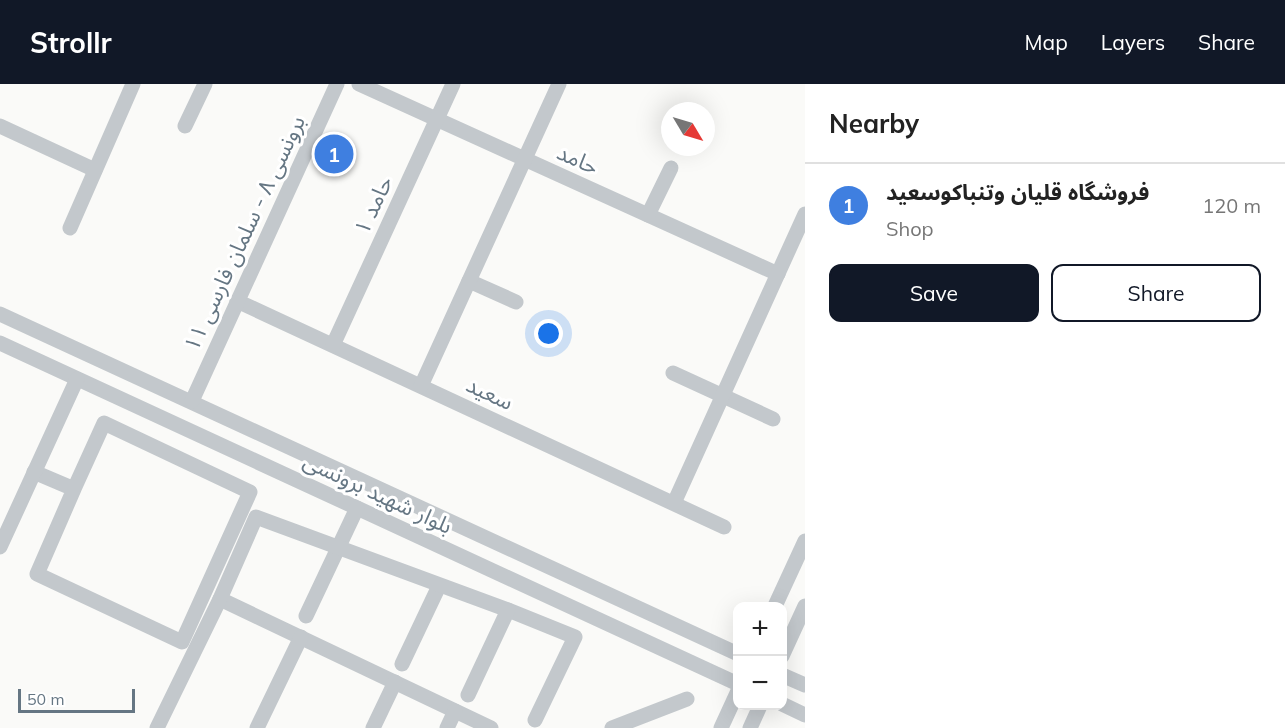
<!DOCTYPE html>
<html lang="en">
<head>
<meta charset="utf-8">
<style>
  body { margin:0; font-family:Mulish,"Noto Sans Arabic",sans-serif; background:#f6f6f6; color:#222 }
  .controls { position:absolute; right:18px; bottom:18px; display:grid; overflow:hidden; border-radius:12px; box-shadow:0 6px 24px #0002 }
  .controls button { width:54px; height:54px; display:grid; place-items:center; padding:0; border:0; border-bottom:2px solid #e0e0e0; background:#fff; color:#222; font:30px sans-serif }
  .compass { position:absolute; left:661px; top:18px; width:54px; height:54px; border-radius:50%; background:#fff; box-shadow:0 6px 24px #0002; rotate:128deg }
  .scale { position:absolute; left:18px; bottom:15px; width:117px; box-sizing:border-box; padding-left:6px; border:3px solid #657683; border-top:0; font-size:16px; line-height:21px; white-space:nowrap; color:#657683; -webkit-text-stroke:4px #fff; paint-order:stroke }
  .you { position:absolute; left:549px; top:250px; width:21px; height:21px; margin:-15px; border:4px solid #fff; border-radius:50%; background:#1a73e8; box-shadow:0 0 0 9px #1a73e833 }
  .badge { display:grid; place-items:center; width:39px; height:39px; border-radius:50%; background:#111827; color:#fff; font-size:20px; font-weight:700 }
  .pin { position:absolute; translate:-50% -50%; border:3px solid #fff; box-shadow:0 2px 6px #0006 }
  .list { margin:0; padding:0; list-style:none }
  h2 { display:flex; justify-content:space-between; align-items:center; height:78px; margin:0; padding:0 24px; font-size:26px }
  h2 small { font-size:20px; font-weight:400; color:#767676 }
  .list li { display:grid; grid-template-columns:39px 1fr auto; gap:18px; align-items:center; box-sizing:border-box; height:84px; padding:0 24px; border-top:2px solid #e0e0e0 }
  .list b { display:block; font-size:22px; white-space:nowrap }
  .list p { margin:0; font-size:20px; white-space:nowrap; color:#767676 }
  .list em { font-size:20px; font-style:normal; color:#767676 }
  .actions { display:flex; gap:12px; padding:18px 24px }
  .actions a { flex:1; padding:14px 0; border:2px solid #111827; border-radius:12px; text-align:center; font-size:21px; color:#111827 }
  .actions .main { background:#111827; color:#fff }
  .map { position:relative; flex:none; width:805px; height:644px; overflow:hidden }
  header { display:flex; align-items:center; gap:36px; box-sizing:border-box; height:84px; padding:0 30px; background:#111827; color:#fff }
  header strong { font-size:28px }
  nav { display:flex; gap:33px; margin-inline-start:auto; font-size:21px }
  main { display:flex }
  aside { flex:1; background:#fff }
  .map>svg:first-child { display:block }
</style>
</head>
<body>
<header>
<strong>Strollr</strong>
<nav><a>Map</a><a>Layers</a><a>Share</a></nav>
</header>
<main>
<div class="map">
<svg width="805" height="644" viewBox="0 0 805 644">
  <rect width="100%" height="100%" fill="#fafaf8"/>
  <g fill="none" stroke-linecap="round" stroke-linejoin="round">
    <!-- minor -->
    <g stroke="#c3c8cc" stroke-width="15">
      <path d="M 359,0 L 778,190"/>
      <path d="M 0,42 L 95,86"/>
      <path d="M 185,42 L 205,0"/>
      <path d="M 648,131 L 671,84"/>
      <path d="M 70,144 L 133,0"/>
      <path d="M 469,197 L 516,218"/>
      <path d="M 237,217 L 724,443"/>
      <path d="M 0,230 L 738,570"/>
      <path d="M 0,259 L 738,600"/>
      <path d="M 333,261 L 453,0"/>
      <path d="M 673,289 L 773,335"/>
      <path d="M 421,302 L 559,0"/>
      <path d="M 192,317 L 337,0"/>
      <path d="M 34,388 L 74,405 L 37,490 L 182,558 L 250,408 L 104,339 L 74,405"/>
      <path d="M 674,419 L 805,130"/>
      <path d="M 0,463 L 77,295"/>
      <path d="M 220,515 L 491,644"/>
      <path d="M 775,522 L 805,457"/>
      <path d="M 508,526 L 575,553 L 535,636"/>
      <path d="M 306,532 L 357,424"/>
      <path d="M 782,572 L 805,522"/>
      <path d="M 402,580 L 439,502"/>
      <path d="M 782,591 L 805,601"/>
      <path d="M 782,620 L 805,631"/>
      <path d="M 157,644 L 220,515 L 256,433 L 508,526 L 468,611"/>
      <path d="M 257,644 L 301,553"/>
      <path d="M 373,644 L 395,598"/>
      <path d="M 447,644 L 455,627"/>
      <path d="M 612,644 L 687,615"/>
      <path d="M 721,644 L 738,607"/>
      <path d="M 750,644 L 760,622"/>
    </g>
  </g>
  <g text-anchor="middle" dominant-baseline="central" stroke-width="6" stroke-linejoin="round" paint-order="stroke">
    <!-- street labels -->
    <g font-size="22" fill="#657683" stroke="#fff">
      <text transform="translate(578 75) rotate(24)">حامد</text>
      <text transform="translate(373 121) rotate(-65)">حامد ۱</text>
      <text transform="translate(244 149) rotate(-65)">برونسی ۸ - سلمان فارسی ۱۱</text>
      <text transform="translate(490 309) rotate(25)">سعید</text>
      <text transform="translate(378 409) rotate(25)">بلوار شهید برونسی</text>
    </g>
  </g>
</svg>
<div class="controls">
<button>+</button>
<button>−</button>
</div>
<svg class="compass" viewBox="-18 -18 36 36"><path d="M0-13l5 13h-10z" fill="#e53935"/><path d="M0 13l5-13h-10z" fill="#767676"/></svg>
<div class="scale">50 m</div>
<div class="you"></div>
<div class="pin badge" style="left:334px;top:70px;background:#3f7fe0">1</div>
</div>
<aside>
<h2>Nearby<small></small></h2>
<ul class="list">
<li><span class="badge" style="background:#3f7fe0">1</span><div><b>فروشگاه قلیان وتنباکوسعید</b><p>Shop</p></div><em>120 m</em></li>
</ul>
<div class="actions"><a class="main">Save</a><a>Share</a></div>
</aside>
</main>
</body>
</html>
